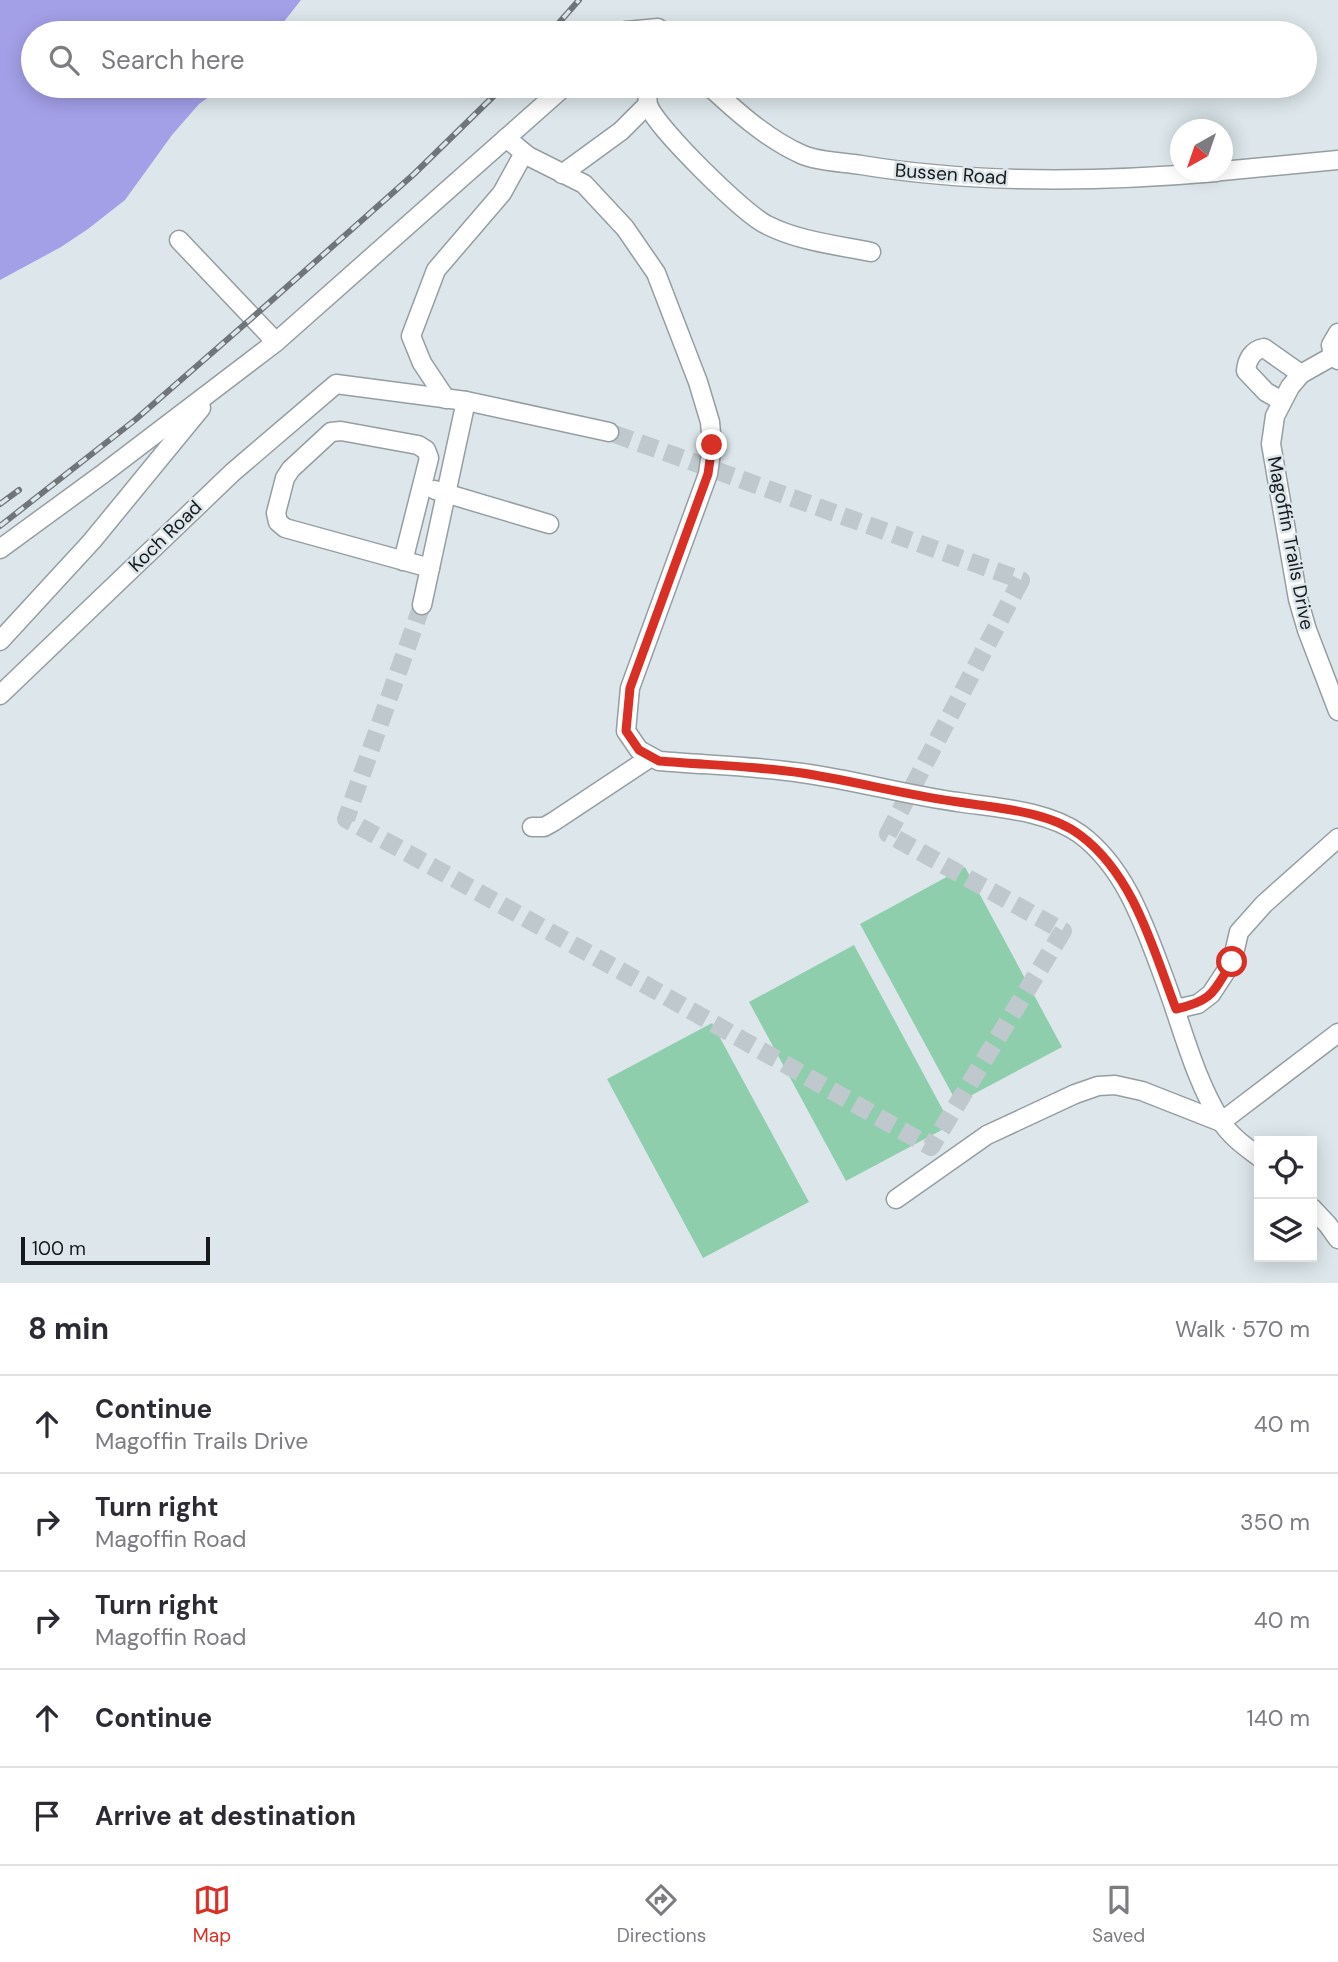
<!DOCTYPE html>
<html lang="en">
<head>
<meta charset="utf-8">
<style>
  body { margin:0; font-family:"DM Sans",sans-serif; background:#f7f7f7; color:#2b2b33 }
  .controls { position:absolute; right:21px; bottom:21px; display:grid; overflow:hidden; border-radius:0px; box-shadow:0 4px 18px #0003 }
  .controls button { width:63px; height:63px; display:grid; place-items:center; padding:0; border:0; border-bottom:2px solid #e1e1e2; background:#fff; color:#2b2b33; font:35px sans-serif }
  .compass { position:absolute; left:1170px; top:119px; width:63px; height:63px; border-radius:50%; background:#fff; box-shadow:0 4px 18px #0003; rotate:220deg }
  .scale { position:absolute; left:21px; bottom:18px; width:189px; box-sizing:border-box; padding-left:7px; border:4px solid #171a1c; border-top:0; font-size:19px; line-height:24px; white-space:nowrap; color:#171a1c; -webkit-text-stroke:5px #dde7eb; paint-order:stroke }
  .stop { position:absolute; width:21px; height:21px; margin:-16px; border:5px solid #d93025; border-radius:50%; background:#fff }
  .stop.end { background:#d93025; border-color:#fff; box-shadow:0 2px 7px #0008 }
  .list { margin:0; padding:0; list-style:none }
  h2 { display:flex; justify-content:space-between; align-items:center; height:91px; margin:0; padding:0 28px; font-size:30px }
  h2 small { font-size:23px; font-weight:400; color:#7c7c81 }
  .list li { display:grid; grid-template-columns:46px 1fr auto; gap:21px; align-items:center; box-sizing:border-box; height:98px; padding:0 28px; border-top:2px solid #e1e1e2 }
  .list b { display:block; font-size:26px; white-space:nowrap }
  .list p { margin:0; font-size:23px; white-space:nowrap; color:#7c7c81 }
  .list em { font-size:23px; font-style:normal; color:#7c7c81 }
  .icon { flex:none; width:38px; height:38px; fill:none; stroke:currentColor; stroke-width:2; stroke-linecap:round; stroke-linejoin:round }
  .map { position:relative; flex:none; width:1338px; height:1283px; overflow:hidden }
  .search { position:absolute; background:#fff; box-shadow:0 4px 18px #0003; left:21px; right:21px; top:21px; height:77px; display:flex; align-items:center; gap:18px; box-sizing:border-box; padding:0 24px; border-radius:38px; color:#7c7c81; font-size:26px }
  .sheet { height:581px; background:#fff }
  nav { display:flex; justify-content:space-around; align-items:center; box-sizing:border-box; height:98px; border-top:2px solid #e1e1e2; background:#fff; font-size:19px; color:#7c7c81 }
  nav a { display:grid; justify-items:center; gap:4px }
  nav .on { color:#d93025 }
  .map>svg:first-child { display:block }
</style>
</head>
<body>
<div class="map">
<svg width="1338" height="1283" viewBox="0 0 1338 1283">
  <rect width="100%" height="100%" fill="#dde7eb"/>
  <!-- green -->
  <g fill="#8fcead">
    <path d="M 965,867 L 1062,1047 L 957,1103 L 860,924 Z"/>
    <path d="M 854,945 L 951,1125 L 846,1181 L 749,1002 Z"/>
    <path d="M 712,1023 L 809,1202 L 703,1258 L 607,1079 Z"/>
  </g>
  <!-- water -->
  <path fill="#a3a0e8" d="M 0,0 L 301,0 L 275,33 L 33,33 L 33,86 L 224,86 L 199,104 L 172,135 L 125,200 L 88,229 L 61,247 L 0,280 Z"/>
  <g fill="none" stroke-linecap="round" stroke-linejoin="round">
    <!-- minor-tunnel -->
    <path stroke="#bfc8cc" stroke-width="18" stroke-dasharray="18 9" stroke-linecap="butt" d="M 422,605 L 346,819 L 637,980 L 931,1147 L 1063,931 L 888,834 L 1021,580 L 609,432"/>
    <defs>
      <g id="minor">
        <path d="M 623,33 L 626,31 L 658,28 L 663,33"/>
        <path d="M 649,86 C 648,92 646,101 649,107 C 659,130 744,214 767,225 C 798,241 837,245 871,252"/>
        <path d="M 709,86 C 736,111 768,140 803,155 C 820,162 843,162 861,165 C 976,184 1101,182 1217,172"/>
        <path d="M 506,138 L 528,156 L 584,184 L 625,228 L 656,273 L 698,382 L 710,422 L 712,445 L 708,474 L 630,688 L 626,731 L 639,750 L 659,761 C 706,765 755,766 802,773 C 854,780 906,795 958,802 C 996,808 1047,810 1080,834 C 1126,868 1145,927 1164,978 C 1182,1026 1194,1078 1221,1121 C 1230,1136 1246,1147 1259,1157"/>
        <path d="M 1222,171 L 1338,160"/>
        <path d="M 562,174 L 621,131 L 647,105"/>
        <path d="M 1338,333 L 1331,345 L 1333,356 L 1338,360"/>
        <path d="M 276,342 L 565,86"/>
        <path d="M 1333,356 L 1301,374 L 1290,387 L 1275,416 L 1271,444 L 1298,599 L 1307,630 L 1338,711"/>
        <path d="M 446,399 L 422,363 L 411,336 L 436,270 L 502,193 L 524,153"/>
        <path d="M 1282,401 L 1266,392 L 1246,371 C 1247,360 1252,350 1264,348 L 1301,374"/>
        <path d="M 435,490 L 549,524"/>
        <path d="M 0,549 L 104,473 L 276,342 L 179,240"/>
        <path d="M 403,561 L 429,458 L 426,450 L 418,445 L 341,431 L 331,432 L 291,469 L 285,478 L 276,513 L 278,522 L 285,528 L 430,568"/>
        <path d="M 422,605 L 466,401"/>
        <path d="M 0,641 L 92,541 L 201,408"/>
        <path d="M 0,695 L 233,472 L 336,384 L 466,401 L 609,432"/>
        <path d="M 532,827 L 544,827 L 553,822 L 651,757"/>
        <path d="M 1176,1009 L 1198,1004 L 1211,994 L 1232,962 L 1239,932 L 1264,904 L 1338,838"/>
        <path d="M 896,1199 L 987,1135 L 1075,1094 L 1098,1086 L 1115,1085 L 1142,1091 L 1221,1122 L 1338,1033"/>
        <path d="M 1312,1208 L 1328,1225 L 1338,1239"/>
      </g>
    </defs>
    <!-- minor casing -->
    <use href="#minor" stroke="#959ea2" stroke-width="21"/>
    <!-- minor -->
    <use href="#minor" stroke="#fff" stroke-width="18"/>
    <defs>
      <g id="rail">
        <path d="M 550,33 L 579,0"/>
        <path d="M 0,504 L 19,490"/>
        <path d="M 0,526 L 135,420 L 253,317 L 414,174 L 504,86"/>
      </g>
    </defs>
    <!-- rail casing -->
    <use href="#rail" stroke="#6f7578" stroke-width="6"/>
    <!-- rail -->
    <use href="#rail" stroke="#dde7eb" stroke-width="3.5" stroke-dasharray="10" stroke-linecap="butt"/>
  </g>
  <g fill="none" stroke-linecap="round" stroke-linejoin="round">
    <!-- route -->
    <path stroke="#d93025" stroke-width="9" d="M 712,445 L 708,474 L 630,688 L 626,731 L 639,750 L 659,761 C 706,765 755,766 802,773 C 854,781 906,795 958,802 C 996,808 1049,811 1080,835 C 1134,875 1153,949 1176,1009 C 1213,1001 1213,992 1232,962"/>
  </g>
  <g text-anchor="middle" dominant-baseline="central" stroke-width="5" stroke-linejoin="round" paint-order="stroke">
    <!-- street labels -->
    <g font-size="19" fill="#171a1c" stroke="#dde7eb">
      <text transform="translate(951 174) rotate(4)">Bussen Road</text>
      <text transform="translate(165 536) rotate(-44)">Koch Road</text>
      <text transform="translate(1291 543) rotate(79)">Magoffin Trails Drive</text>
    </g>
  </g>
</svg>
<div class="controls">
<button><svg class="icon" aria-label="locate" viewBox="0 0 24 24"><circle cx="12" cy="12" r="6"/><path d="M12 2v4M12 18v4M2 12h4M18 12h4"/></svg></button>
<button><svg class="icon" aria-label="layers" viewBox="0 0 24 24"><path d="M12 4l9 5-9 5-9-5zM3 14l9 5 9-5"/></svg></button>
</div>
<svg class="compass" viewBox="-18 -18 36 36"><path d="M0-13l5 13h-10z" fill="#e53935"/><path d="M0 13l5-13h-10z" fill="#7c7c81"/></svg>
<div class="scale">100 m</div>
<div class="stop" style="left:1232px;top:962px"></div>
<div class="stop end" style="left:712px;top:445px"></div>
<div class="search"><svg class="icon" aria-label="search" viewBox="0 0 24 24"><circle cx="10" cy="10" r="6"/><path d="M15 15l6 6"/></svg>Search here</div>
</div>
<section class="sheet">
<h2>8 min<small>Walk · 570 m</small></h2>
<ul class="list">
<li><svg class="icon" aria-label="ahead" viewBox="0 0 24 24"><path d="M12 20V5M6 11l6-6 6 6"/></svg><div><b>Continue</b><p>Magoffin Trails Drive</p></div><em>40 m</em></li>
<li><svg class="icon" aria-label="right" viewBox="0 0 24 24"><path d="M7 20v-9h11M14 6l5 5-5 5"/></svg><div><b>Turn right</b><p>Magoffin Road</p></div><em>350 m</em></li>
<li><svg class="icon" aria-label="right" viewBox="0 0 24 24"><path d="M7 20v-9h11M14 6l5 5-5 5"/></svg><div><b>Turn right</b><p>Magoffin Road</p></div><em>40 m</em></li>
<li><svg class="icon" aria-label="ahead" viewBox="0 0 24 24"><path d="M12 20V5M6 11l6-6 6 6"/></svg><div><b>Continue</b></div><em>140 m</em></li>
<li><svg class="icon" aria-label="arrive" viewBox="0 0 24 24"><path d="M6 21V4h12l-3 4 3 4H6"/></svg><div><b>Arrive at destination</b></div></li>
</ul>
</section>
<nav>
<a class="on"><svg class="icon" aria-label="map" viewBox="0 0 24 24"><path d="M3 6l6-2 6 2 6-2v14l-6 2-6-2-6 2zM9 4v14M15 6v14"/></svg>Map</a>
<a><svg class="icon" aria-label="directions" viewBox="0 0 24 24"><path d="M12 3l9 9-9 9-9-9zM9 14v-3h6M13 9l2 2-2 2"/></svg>Directions</a>
<a><svg class="icon" aria-label="saved" viewBox="0 0 24 24"><path d="M7 4h10v16l-5-4-5 4z"/></svg>Saved</a>
</nav>
</body>
</html>
